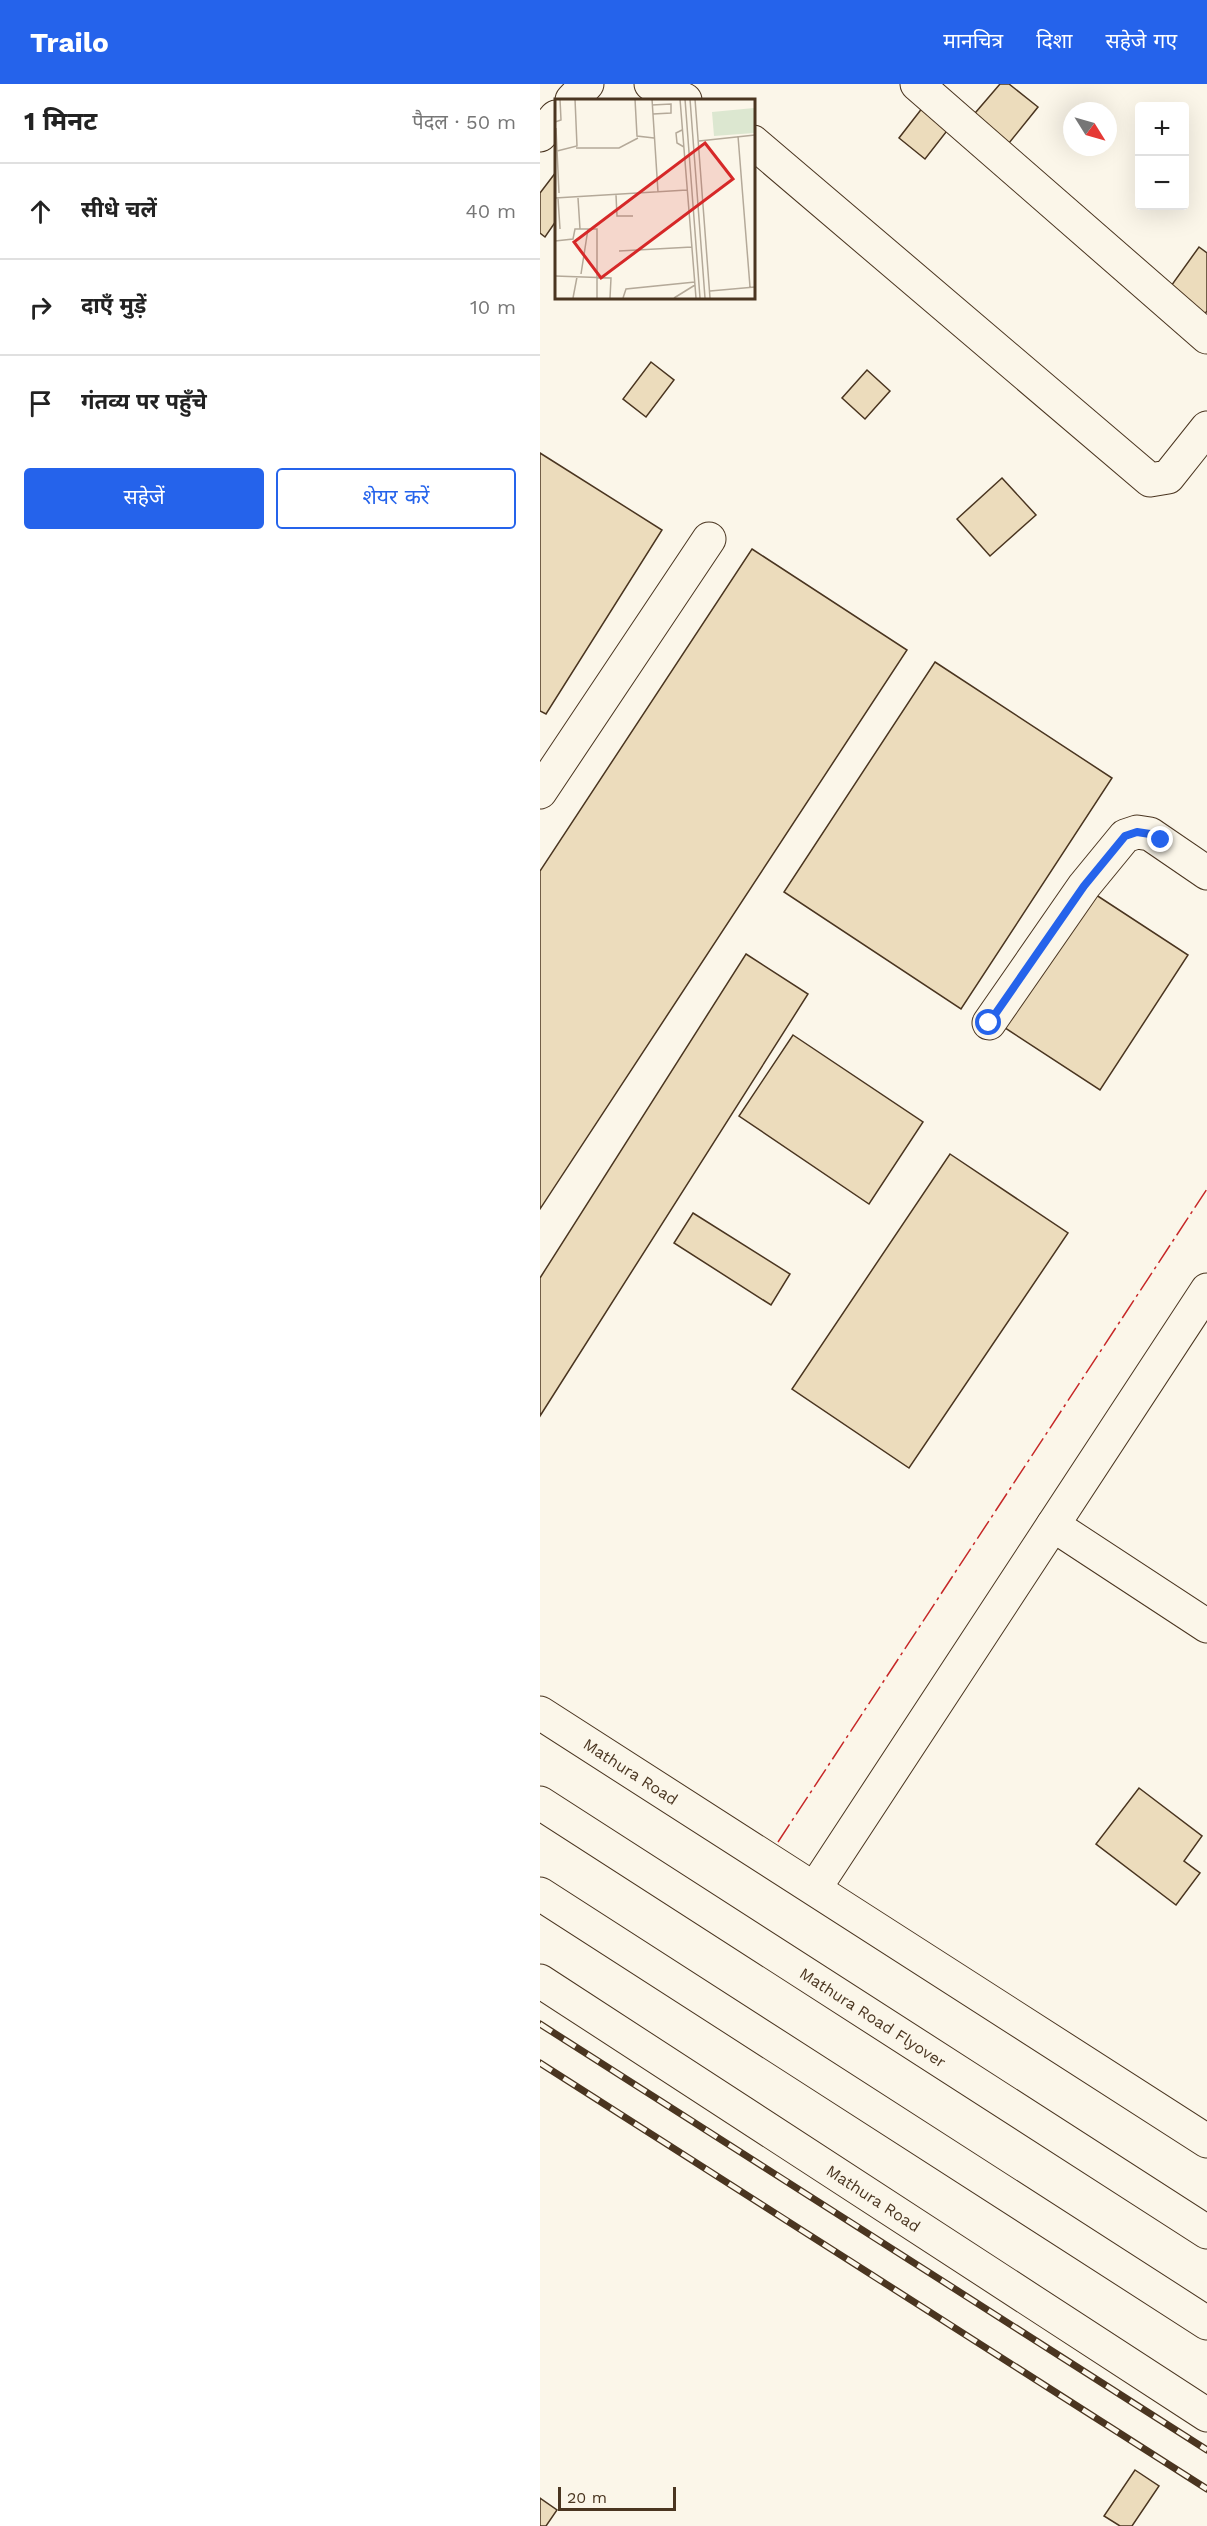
<!DOCTYPE html>
<html lang="hi">
<head>
<meta charset="utf-8">
<style>
  body { margin:0; font-family:"Work Sans","Noto Sans Devanagari",sans-serif; background:#f6f6f6; color:#222 }
  .controls { position:absolute; right:18px; top:18px; display:grid; overflow:hidden; border-radius:6px; box-shadow:0 6px 24px #0002 }
  .controls button { width:54px; height:54px; display:grid; place-items:center; padding:0; border:0; border-bottom:2px solid #e0e0e0; background:#fff; color:#222; font:30px sans-serif }
  .compass { position:absolute; left:523px; top:18px; width:54px; height:54px; border-radius:50%; background:#fff; box-shadow:0 6px 24px #0002; rotate:127deg }
  .scale { position:absolute; left:18px; bottom:15px; width:118px; box-sizing:border-box; padding-left:6px; border:3px solid #4a3520; border-top:0; font-size:16px; line-height:21px; white-space:nowrap; color:#4a3520; -webkit-text-stroke:4px #fbf6e9; paint-order:stroke }
  .stop { position:absolute; width:18px; height:18px; margin:-14px; border:4px solid #2563eb; border-radius:50%; background:#fff }
  .stop.end { background:#2563eb; border-color:#fff; box-shadow:0 2px 6px #0008 }
  .list { margin:0; padding:0; list-style:none }
  h2 { display:flex; justify-content:space-between; align-items:center; height:78px; margin:0; padding:0 24px; font-size:26px }
  h2 small { font-size:20px; font-weight:400; color:#767676 }
  .list li { display:grid; grid-template-columns:39px 1fr auto; gap:18px; align-items:center; box-sizing:border-box; height:96px; padding:0 24px; border-top:2px solid #e0e0e0 }
  .list b { display:block; font-size:22px; white-space:nowrap }
  .list em { font-size:20px; font-style:normal; color:#767676 }
  .actions { display:flex; gap:12px; padding:18px 24px }
  .actions a { flex:1; padding:14px 0; border:2px solid #2563eb; border-radius:6px; text-align:center; font-size:21px; color:#2563eb }
  .actions .main { background:#2563eb; color:#fff }
  .icon { flex:none; width:33px; height:33px; fill:none; stroke:currentColor; stroke-width:2; stroke-linecap:round; stroke-linejoin:round }
  .map { position:relative; flex:none; width:667px; height:2442px; overflow:hidden }
  header { display:flex; align-items:center; gap:36px; box-sizing:border-box; height:84px; padding:0 30px; background:#2563eb; color:#fff }
  header strong { font-size:28px }
  nav { display:flex; gap:33px; margin-inline-start:auto; font-size:21px }
  main { display:flex }
  aside { flex:1; background:#fff }
  .map>svg:first-child { display:block }
</style>
</head>
<body>
<header>
<strong>Trailo</strong>
<nav><a>मानचित्र</a><a>दिशा</a><a>सहेजे गए</a></nav>
</header>
<main>
<aside>
<h2>1 मिनट<small>पैदल · 50 m</small></h2>
<ul class="list">
<li><svg class="icon" aria-label="ahead" viewBox="0 0 24 24"><path d="M12 20V5M6 11l6-6 6 6"/></svg><div><b>सीधे चलें</b></div><em>40 m</em></li>
<li><svg class="icon" aria-label="right" viewBox="0 0 24 24"><path d="M7 20v-9h11M14 6l5 5-5 5"/></svg><div><b>दाएँ मुड़ें</b></div><em>10 m</em></li>
<li><svg class="icon" aria-label="arrive" viewBox="0 0 24 24"><path d="M6 21V4h12l-3 4 3 4H6"/></svg><div><b>गंतव्य पर पहुँचे</b></div></li>
</ul>
<div class="actions"><a class="main">सहेजें</a><a>शेयर करें</a></div>
</aside>
<div class="map">
<svg width="667" height="2442" viewBox="0 0 667 2442">
  <rect width="100%" height="100%" fill="#fbf6e9"/>
  <!-- building -->
  <g fill="#ecdcbc" stroke="#4a3520" stroke-width="1.5">
    <path d="M 460,0 L 469,0 L 498,23 L 465,64 L 430,35 Z"/>
    <path d="M 383,23 L 410,43 L 385,75 L 359,54 Z"/>
    <path d="M 16,88 L 16,137 L 5,153 L 0,149 L 0,109 Z"/>
    <path d="M 659,163 L 667,169 L 667,227 L 661,235 L 626,209 Z"/>
    <path d="M 111,278 L 134,296 L 106,333 L 83,315 Z"/>
    <path d="M 327,286 L 350,307 L 325,335 L 302,314 Z"/>
    <path d="M 0,369 L 122,446 L 6,630 L 0,627 Z"/>
    <path d="M 462,394 L 496,431 L 450,472 L 417,435 Z"/>
    <path d="M 212,465 L 367,566 L 0,1125 L 0,787 Z"/>
    <path d="M 395,578 L 572,694 L 421,925 L 244,808 Z"/>
    <path d="M 547,805 L 648,871 L 560,1006 L 459,940 Z"/>
    <path d="M 206,870 L 268,910 L 0,1332 L 0,1194 Z"/>
    <path d="M 253,951 L 383,1038 L 329,1120 L 199,1032 Z"/>
    <path d="M 410,1070 L 528,1149 L 369,1384 L 252,1305 Z"/>
    <path d="M 153,1129 L 250,1190 L 231,1221 L 134,1159 Z"/>
    <path d="M 599,1704 L 662,1752 L 644,1777 L 660,1789 L 636,1821 L 556,1760 Z"/>
    <path d="M 595,2386 L 619,2402 L 592,2442 L 580,2442 L 564,2432 Z"/>
    <path d="M 0,2414 L 17,2426 L 6,2442 L 0,2442 Z"/>
  </g>
  <g fill="none" stroke-linecap="round" stroke-linejoin="round">
    <defs>
      <g id="minor">
        <path d="M 111,0 L 145,16"/>
        <path d="M 377,0 L 667,253"/>
        <path d="M 32,16 L 47,0"/>
        <path d="M 0,51 L 16,33"/>
        <path d="M 213,58 L 610,396 L 628,393 L 667,344"/>
        <path d="M 0,708 L 169,455"/>
        <path d="M 449,939 L 544,802 L 585,752 L 597,748 L 610,750 L 667,789"/>
        <path d="M 513,1441 L 667,1542"/>
        <path d="M 275,1804 L 667,1206"/>
      </g>
      <g id="major">
        <path id="s1" d="M 0,1629 L 667,2057"/>
        <path id="s2" d="M 0,1897 L 667,2331"/>
      </g>
      <g id="highway">
        <path id="s3" d="M 0,1719 L 667,2148"/>
        <path d="M 0,1810 L 667,2239"/>
      </g>
    </defs>
    <!-- minor casing -->
    <use href="#minor" stroke="#4a3520" stroke-width="35"/>
    <!-- major casing -->
    <use href="#major" stroke="#4a3520" stroke-width="35"/>
    <!-- highway casing -->
    <use href="#highway" stroke="#4a3520" stroke-width="35"/>
    <!-- minor -->
    <use href="#minor" stroke="#fbf6e9" stroke-width="33"/>
    <!-- major -->
    <use href="#major" stroke="#fbf6e9" stroke-width="33"/>
    <!-- highway -->
    <use href="#highway" stroke="#fbf6e9" stroke-width="33"/>
    <defs>
      <g id="rail">
        <path d="M 0,1940 L 667,2366"/>
        <path d="M 0,1979 L 667,2405"/>
      </g>
    </defs>
    <!-- rail casing -->
    <use href="#rail" stroke="#4a3520" stroke-width="7"/>
    <!-- rail -->
    <use href="#rail" stroke="#fbf6e9" stroke-width="4.5" stroke-dasharray="14" stroke-linecap="butt"/>
    <!-- power -->
    <path stroke="#c62828" stroke-width="1.5" stroke-dasharray="21 4.5 3 4.5" stroke-linecap="butt" d="M 238,1758 L 667,1105"/>
  </g>
  <g fill="none" stroke-linecap="round" stroke-linejoin="round">
    <!-- route -->
    <path stroke="#2563eb" stroke-width="8" d="M 449,939 L 544,802 L 585,752 L 597,748 L 610,750 L 621,756"/>
  </g>
  <g text-anchor="middle" dominant-baseline="central" stroke-width="4.5" stroke-linejoin="round" paint-order="stroke">
    <!-- street labels -->
    <g font-size="16" fill="#4a3520" stroke="#fbf6e9">
      <text stroke="none"><textPath href="#s1" startOffset="108">Mathura Road</textPath></text>
      <text stroke="none"><textPath href="#s3" startOffset="396">Mathura Road Flyover</textPath></text>
      <text stroke="none"><textPath href="#s2" startOffset="398">Mathura Road</textPath></text>
    </g>
  </g>
  <!-- overview -->
  <g transform="translate(15 15)">
    <rect width="200" height="200" fill="#fbf6e9"/>
    <path d="M 199,9 L 199,34 L 159,37 L 157,13 Z" fill="#dce7d0"/>
    <path fill="none" stroke="#b4a999" stroke-width="1.5" d="M 80,0 L 82,37 L 99,39M 97,0 L 103,93M 125,0 L 141,199M 130,0 L 145,199M 135,0 L 150,199M 140,0 L 155,199M 97,6 L 116,5 L 116,14 L 98,15M 0,23 L 6,21 L 5,0M 1,29 L 4,94M 127,31 L 121,34 L 122,44 L 129,48M 183,37 L 195,188M 144,42 L 200,36M 21,49 L 64,49 L 83,39M 2,52 L 22,47 L 20,0M 61,96 L 62,117 L 78,117M 0,99 L 132,91M 3,99 L 5,130M 23,99 L 25,130M 0,142 L 18,140 L 20,130 L 42,130 L 42,199M 64,152 L 137,148M 26,175 L 33,130M 0,177 L 56,179 L 55,199M 155,192 L 200,188M 18,199 L 22,178M 68,199 L 71,190 L 140,183M 119,199 L 140,186"/>
    <path fill="#d62828" fill-opacity="0.15" stroke="#d62828" stroke-width="3" d="M 150,44 L 178,80 L 46,179 L 19,143 Z"/>
    <rect width="200" height="200" fill="none" stroke="#4a3520" stroke-width="3"/>
  </g>
</svg>
<div class="controls">
<button>+</button>
<button>−</button>
</div>
<svg class="compass" viewBox="-18 -18 36 36"><path d="M0-13l5 13h-10z" fill="#e53935"/><path d="M0 13l5-13h-10z" fill="#767676"/></svg>
<div class="scale">20 m</div>
<div class="stop" style="left:449px;top:939px"></div>
<div class="stop end" style="left:621px;top:756px"></div>
</div>
</main>
</body>
</html>
